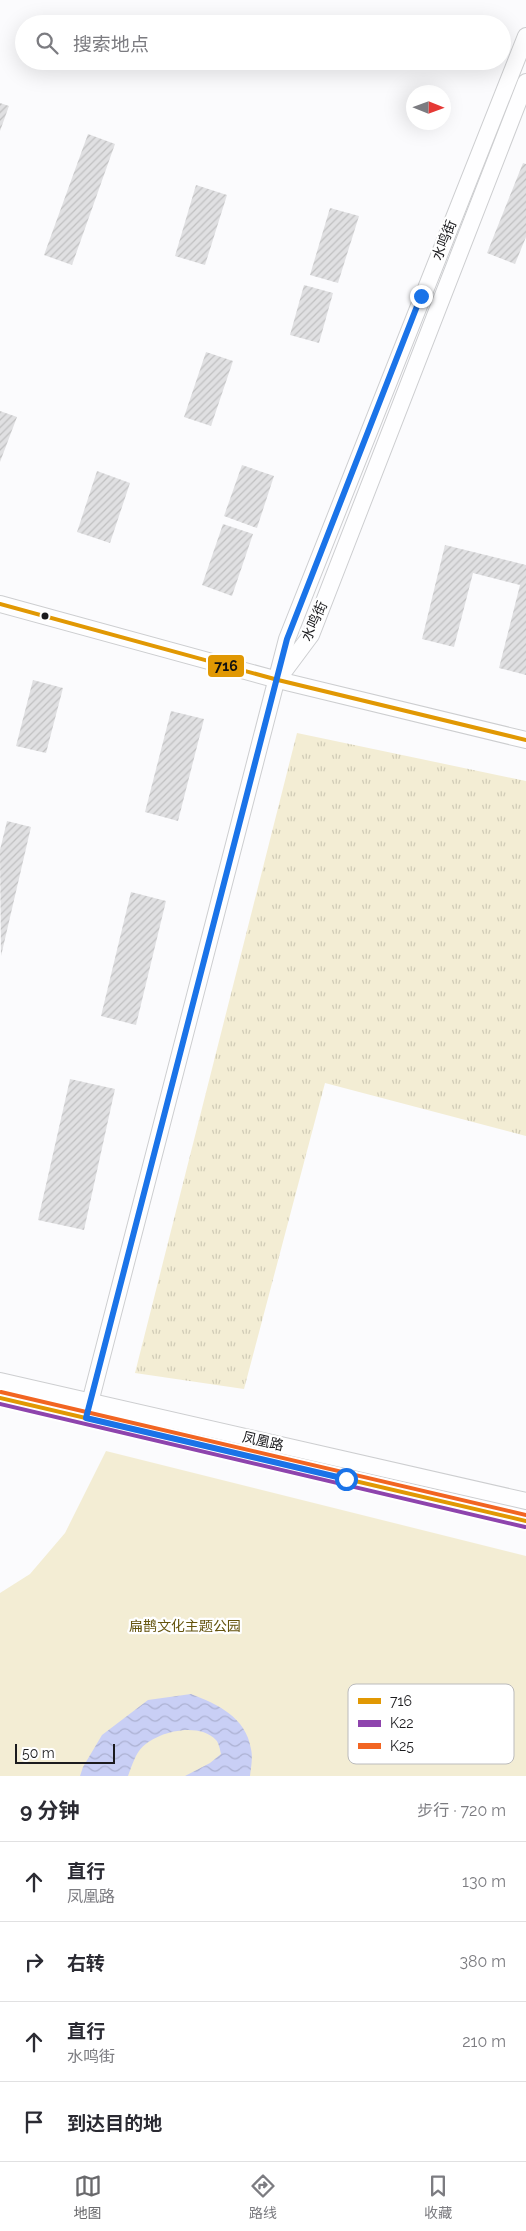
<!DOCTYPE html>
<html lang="zh">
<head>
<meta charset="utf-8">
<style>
  body { margin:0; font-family:Raleway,"Noto Sans SC",sans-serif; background:#f7f7f7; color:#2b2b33 }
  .compass { position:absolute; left:406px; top:85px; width:45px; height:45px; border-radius:50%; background:#fff; box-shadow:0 5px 20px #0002; rotate:91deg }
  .scale { position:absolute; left:15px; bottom:12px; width:100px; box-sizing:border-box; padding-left:5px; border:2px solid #1b1b1e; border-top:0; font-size:14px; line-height:18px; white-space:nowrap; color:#1b1b1e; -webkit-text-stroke:4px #fff; paint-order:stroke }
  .stop { position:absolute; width:15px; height:15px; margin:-11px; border:4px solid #1a73e8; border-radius:50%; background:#fff }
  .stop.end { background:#1a73e8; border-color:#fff; box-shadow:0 1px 5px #0008 }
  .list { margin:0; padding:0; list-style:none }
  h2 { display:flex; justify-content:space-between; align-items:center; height:65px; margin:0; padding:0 20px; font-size:21px }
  h2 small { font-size:16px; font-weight:400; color:#7c7c81 }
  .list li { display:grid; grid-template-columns:32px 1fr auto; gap:15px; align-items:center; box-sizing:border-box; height:80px; padding:0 20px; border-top:1px solid #e1e1e2 }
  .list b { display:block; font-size:19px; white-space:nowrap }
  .list p { margin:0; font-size:16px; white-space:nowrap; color:#7c7c81 }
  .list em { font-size:16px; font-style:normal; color:#7c7c81 }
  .icon { flex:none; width:28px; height:28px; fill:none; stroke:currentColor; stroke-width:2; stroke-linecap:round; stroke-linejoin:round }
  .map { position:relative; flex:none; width:526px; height:1776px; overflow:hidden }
  .search { position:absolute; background:#fff; box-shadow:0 5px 20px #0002; left:15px; right:15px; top:15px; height:55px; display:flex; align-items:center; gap:12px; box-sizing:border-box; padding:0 18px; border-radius:28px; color:#7c7c81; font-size:19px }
  .sheet { height:385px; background:#fff }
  nav { display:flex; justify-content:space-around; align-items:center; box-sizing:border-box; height:70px; border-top:1px solid #e1e1e2; background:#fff; font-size:14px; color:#7c7c81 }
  nav a { display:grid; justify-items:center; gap:2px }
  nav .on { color:#69696c }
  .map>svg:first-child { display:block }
</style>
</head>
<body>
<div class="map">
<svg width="526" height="1776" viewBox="0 0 526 1776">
  <defs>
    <pattern id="grass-tufts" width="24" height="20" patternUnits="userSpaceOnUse" patternTransform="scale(1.25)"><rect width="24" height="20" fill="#f3edd4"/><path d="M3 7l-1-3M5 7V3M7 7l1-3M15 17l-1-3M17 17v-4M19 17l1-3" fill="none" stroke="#d0cbb6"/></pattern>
    <pattern id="water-waves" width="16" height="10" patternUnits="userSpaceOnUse" patternTransform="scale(1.25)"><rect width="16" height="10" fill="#c9cff5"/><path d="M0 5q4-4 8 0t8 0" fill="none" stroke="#acb1d2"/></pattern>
    <pattern id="building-hatch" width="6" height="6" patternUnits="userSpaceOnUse" patternTransform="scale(1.25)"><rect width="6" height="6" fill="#e0e0e2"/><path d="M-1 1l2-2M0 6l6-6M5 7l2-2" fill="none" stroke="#c0c0c1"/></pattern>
  </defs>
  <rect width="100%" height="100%" fill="#fbfbfd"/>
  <!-- grass -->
  <path fill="url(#grass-tufts)" d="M 297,733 L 526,781 L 526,1136 L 325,1083 L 244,1389 L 135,1373 Z"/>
  <!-- park -->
  <path fill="#f3edd4" d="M 106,1451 L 526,1556 L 526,1776 L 0,1776 L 0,1593 L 30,1574 L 65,1533 Z"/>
  <!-- water -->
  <path fill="url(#water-waves)" d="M 191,1694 C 217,1704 246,1717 251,1749 C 253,1757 251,1768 250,1776 L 185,1776 L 210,1763 L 221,1754 C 220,1750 219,1743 216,1740 C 198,1721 153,1732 139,1751 C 134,1758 131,1768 128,1776 L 80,1776 L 83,1767 L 102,1735 L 148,1700 Z"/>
  <!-- building -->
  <g fill="url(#building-hatch)">
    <path d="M 0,103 L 9,106 L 0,131 Z"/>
    <path d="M 88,134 L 115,144 L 72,265 L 44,255 Z"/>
    <path d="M 523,163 L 526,164 L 526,237 L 515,264 L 487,253 Z"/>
    <path d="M 196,185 L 227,195 L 205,265 L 175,256 Z"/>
    <path d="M 330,208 L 359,216 L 338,283 L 310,275 Z"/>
    <path d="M 304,285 L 333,293 L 319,343 L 290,335 Z"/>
    <path d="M 206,352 L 233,361 L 211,426 L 184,417 Z"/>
    <path d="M 0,411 L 17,417 L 0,462 Z"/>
    <path d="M 242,465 L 274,476 L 257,528 L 224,516 Z"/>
    <path d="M 97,471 L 130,483 L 110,543 L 77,532 Z"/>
    <path d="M 223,524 L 253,534 L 232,596 L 202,585 Z"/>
    <path d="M 445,545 L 526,565 L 526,675 L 499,668 L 520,585 L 473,573 L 454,647 L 422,639 Z"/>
    <path d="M 33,680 L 63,688 L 46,753 L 16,746 Z"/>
    <path d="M 171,711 L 204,719 L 178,821 L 145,812 Z"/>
    <path d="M 7,821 L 31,827 L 1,956 L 0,850 Z"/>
    <path d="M 131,892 L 166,901 L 136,1025 L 101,1016 Z"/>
    <path d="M 70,1079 L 115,1089 L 84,1230 L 38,1220 Z"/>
  </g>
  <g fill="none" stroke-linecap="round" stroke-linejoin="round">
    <defs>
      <g id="secondary">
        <path d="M 0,604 L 278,680 L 526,740"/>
        <path d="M 282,674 L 311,635 L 526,82"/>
        <path d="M 0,1381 L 526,1501"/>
        <path d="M 0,1398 L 526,1521"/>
        <path d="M 86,1418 L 287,639 L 526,36"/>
      </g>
    </defs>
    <!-- secondary casing -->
    <use href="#secondary" stroke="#cdced0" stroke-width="18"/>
    <!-- secondary -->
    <use href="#secondary" stroke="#fefeff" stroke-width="16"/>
    <defs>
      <g id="bus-1">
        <path d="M 0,604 L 278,680 L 526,740"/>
        <path d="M 0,1398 L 526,1521"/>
      </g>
      <path id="bus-2" d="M 0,1404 L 525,1527"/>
      <path id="bus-3" d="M 1,1392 L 526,1515"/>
    </defs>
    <!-- bus-1 casing -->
    <use href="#bus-1" stroke="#fff" stroke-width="8"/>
    <!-- bus-2 casing -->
    <use href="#bus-2" stroke="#fff" stroke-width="8"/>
    <!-- bus-3 casing -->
    <use href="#bus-3" stroke="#fff" stroke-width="8"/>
    <!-- bus-1 -->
    <use href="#bus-1" stroke="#e19803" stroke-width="4"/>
    <!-- bus-2 -->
    <use href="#bus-2" stroke="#8e44ad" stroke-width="4"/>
    <!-- bus-3 -->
    <use href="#bus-3" stroke="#f26522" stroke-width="4"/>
  </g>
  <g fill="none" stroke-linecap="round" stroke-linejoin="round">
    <!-- route -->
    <path stroke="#1a73e8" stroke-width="6" d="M 346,1479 L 86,1418 L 287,639 L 421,296"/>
  </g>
  <!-- markers -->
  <circle fill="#1b1b1e" stroke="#fff" stroke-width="2" cx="45" cy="616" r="4.5"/>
  <g text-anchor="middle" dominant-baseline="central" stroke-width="4.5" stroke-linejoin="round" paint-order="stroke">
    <!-- street labels -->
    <g font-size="14" fill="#1b1b1e" stroke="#fff">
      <text transform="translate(444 240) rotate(-68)">水鸣街</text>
      <text transform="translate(314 621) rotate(-65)">水鸣街</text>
      <text transform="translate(263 1441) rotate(13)">凤凰路</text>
    </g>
    <!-- park labels -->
    <g font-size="14" fill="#64540e" stroke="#fff">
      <text x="185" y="1626">扁鹊文化主题公园</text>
    </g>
  </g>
  <!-- legend -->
  <rect x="348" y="1684" width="166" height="80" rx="8" fill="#fff" stroke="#bbbbbc" stroke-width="1"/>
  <rect x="358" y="1698" width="23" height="6" fill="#e19803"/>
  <rect x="358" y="1720" width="23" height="7" fill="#8e44ad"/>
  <rect x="358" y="1743" width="23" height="6" fill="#f26522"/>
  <g font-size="14" fill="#1b1b1e">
    <text x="390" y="1706">716</text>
    <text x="390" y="1728">K22</text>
    <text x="390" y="1751">K25</text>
  </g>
  <rect stroke="#fff" stroke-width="2" x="207" y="654" width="38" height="24" rx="5" fill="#e19803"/>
  <g font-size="14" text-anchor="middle" font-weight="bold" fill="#111">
    <text x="226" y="671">716</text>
  </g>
</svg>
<svg class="compass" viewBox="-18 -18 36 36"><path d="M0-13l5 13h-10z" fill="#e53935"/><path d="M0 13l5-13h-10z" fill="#7c7c81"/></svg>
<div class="scale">50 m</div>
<div class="stop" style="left:346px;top:1479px"></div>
<div class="stop end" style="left:421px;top:296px"></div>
<div class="search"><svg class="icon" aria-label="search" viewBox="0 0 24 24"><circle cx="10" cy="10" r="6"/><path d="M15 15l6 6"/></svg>搜索地点</div>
</div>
<section class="sheet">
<h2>9 分钟<small>步行 · 720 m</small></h2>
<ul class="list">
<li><svg class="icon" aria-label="ahead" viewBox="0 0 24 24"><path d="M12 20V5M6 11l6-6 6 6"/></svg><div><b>直行</b><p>凤凰路</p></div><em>130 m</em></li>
<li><svg class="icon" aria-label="right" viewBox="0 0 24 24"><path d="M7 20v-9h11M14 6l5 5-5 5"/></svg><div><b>右转</b></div><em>380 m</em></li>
<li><svg class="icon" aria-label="ahead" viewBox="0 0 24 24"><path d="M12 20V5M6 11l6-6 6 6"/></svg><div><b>直行</b><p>水鸣街</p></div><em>210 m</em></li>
<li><svg class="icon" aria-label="arrive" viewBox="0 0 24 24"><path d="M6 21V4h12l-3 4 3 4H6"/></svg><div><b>到达目的地</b></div></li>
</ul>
</section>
<nav>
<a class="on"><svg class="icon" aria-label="map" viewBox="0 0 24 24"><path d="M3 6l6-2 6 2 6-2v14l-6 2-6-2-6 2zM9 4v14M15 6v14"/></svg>地图</a>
<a><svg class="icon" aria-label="directions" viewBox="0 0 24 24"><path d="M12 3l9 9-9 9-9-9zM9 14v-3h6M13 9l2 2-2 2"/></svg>路线</a>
<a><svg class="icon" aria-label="saved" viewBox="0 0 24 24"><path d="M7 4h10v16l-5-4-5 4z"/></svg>收藏</a>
</nav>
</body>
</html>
